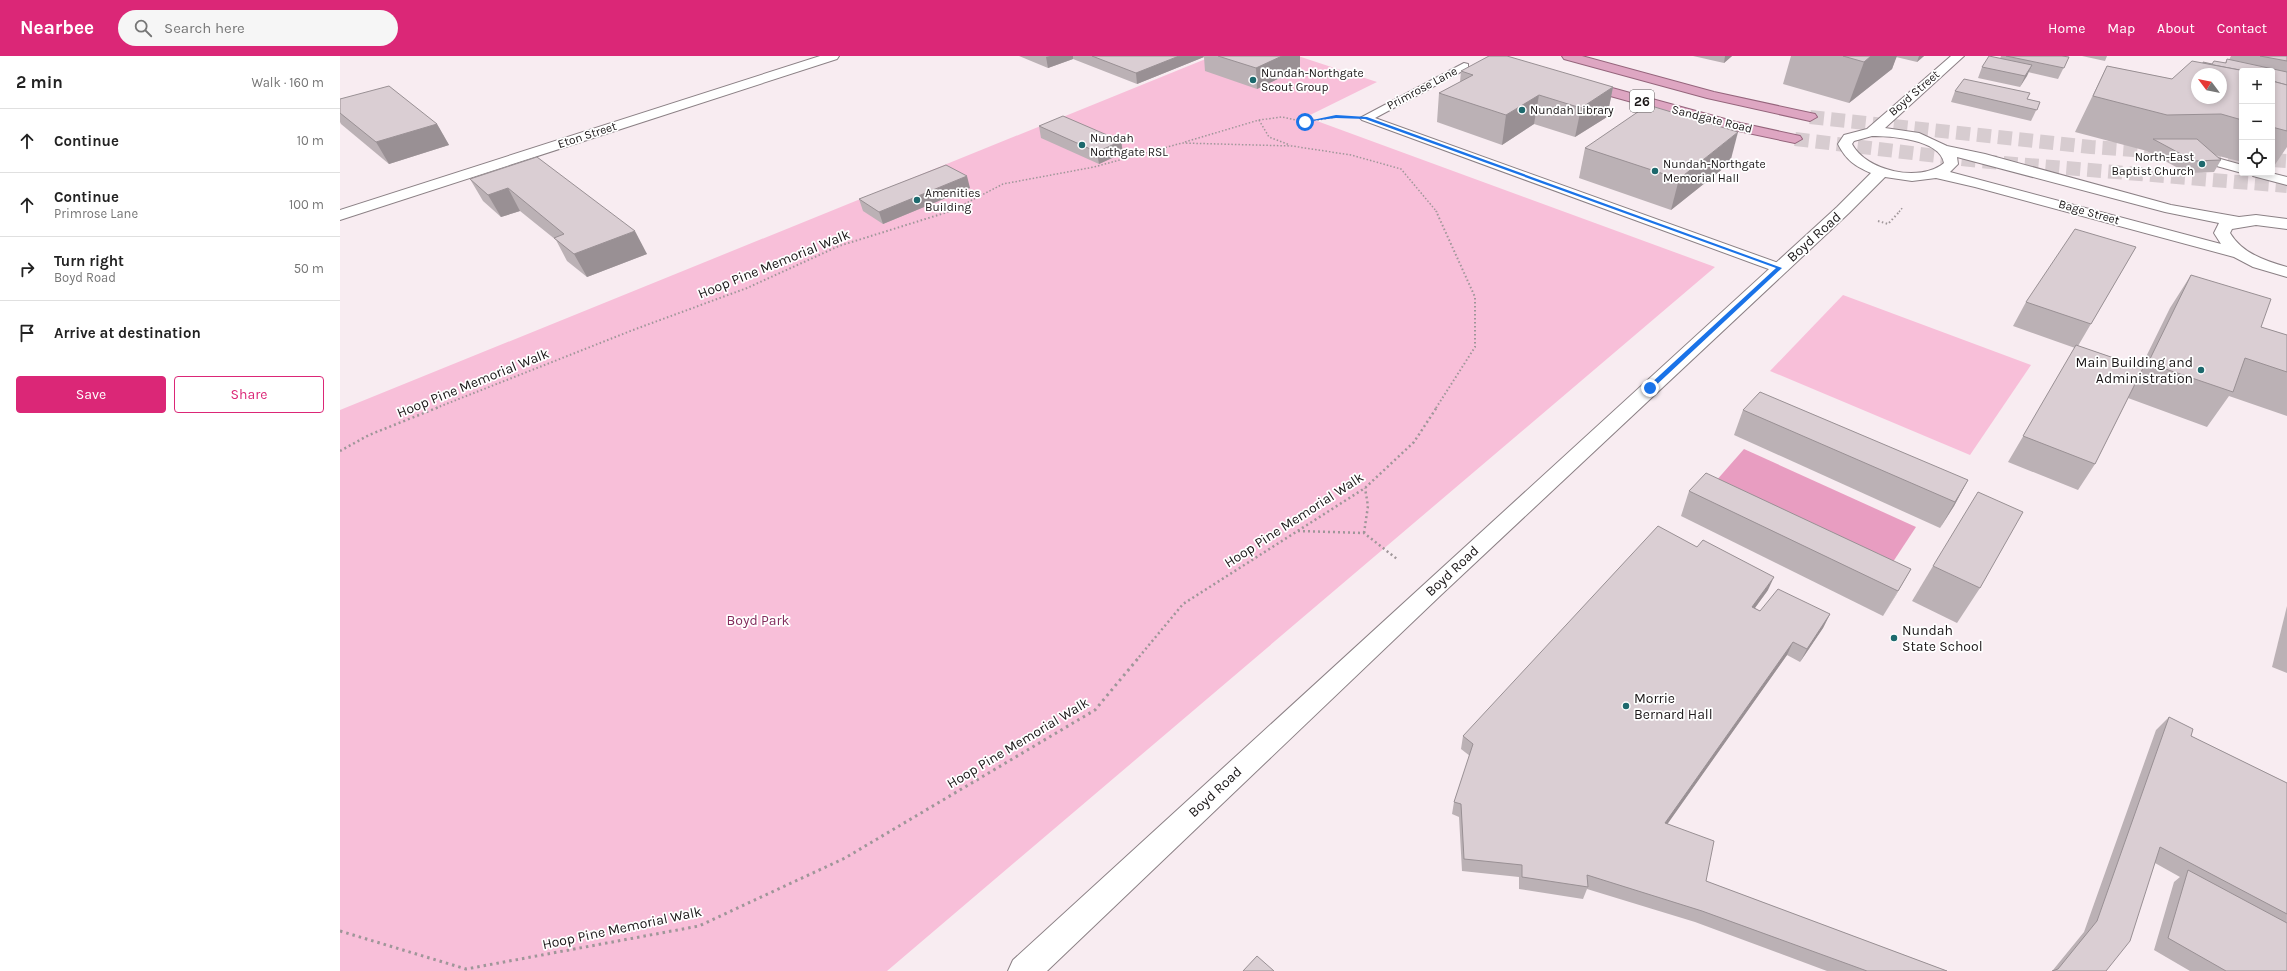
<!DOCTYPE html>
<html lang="en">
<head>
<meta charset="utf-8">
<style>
  body { margin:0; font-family:Karla,sans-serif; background:#f6f6f6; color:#222 }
  .controls { position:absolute; right:12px; top:12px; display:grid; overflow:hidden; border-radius:4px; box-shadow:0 2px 6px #0003 }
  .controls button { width:36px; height:36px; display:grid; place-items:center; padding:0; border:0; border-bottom:1px solid #e0e0e0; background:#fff; color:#222; font:20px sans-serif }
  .compass { position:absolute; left:1851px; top:12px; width:36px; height:36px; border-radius:50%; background:#fff; box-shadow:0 2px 6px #0003; rotate:302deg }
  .stop { position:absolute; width:12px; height:12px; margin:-9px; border:3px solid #1a73e8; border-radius:50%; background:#fff }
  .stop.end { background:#1a73e8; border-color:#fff; box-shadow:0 1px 4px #0008 }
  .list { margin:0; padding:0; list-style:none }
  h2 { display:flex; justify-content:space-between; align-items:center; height:52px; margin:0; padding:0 16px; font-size:17px }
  h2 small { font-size:13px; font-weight:400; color:#767676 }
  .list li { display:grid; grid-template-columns:26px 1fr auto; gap:12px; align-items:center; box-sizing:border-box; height:64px; padding:0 16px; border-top:1px solid #e0e0e0 }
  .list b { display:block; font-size:15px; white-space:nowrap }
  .list p { margin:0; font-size:13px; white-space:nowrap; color:#767676 }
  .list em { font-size:13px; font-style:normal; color:#767676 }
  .actions { display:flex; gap:8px; padding:12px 16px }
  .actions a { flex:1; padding:9px 0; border:1px solid #db2777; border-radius:4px; text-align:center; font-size:14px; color:#db2777 }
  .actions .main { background:#db2777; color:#fff }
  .icon { flex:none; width:22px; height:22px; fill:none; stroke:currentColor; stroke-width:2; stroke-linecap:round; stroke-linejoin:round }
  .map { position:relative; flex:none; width:1947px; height:915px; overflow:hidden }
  header { display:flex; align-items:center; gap:24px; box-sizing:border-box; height:56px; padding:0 20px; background:#db2777; color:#fff }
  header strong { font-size:19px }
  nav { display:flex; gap:22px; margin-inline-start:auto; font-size:14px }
  .search { width:280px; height:36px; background:#f6f6f6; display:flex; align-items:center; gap:10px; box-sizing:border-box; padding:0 14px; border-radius:22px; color:#767676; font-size:15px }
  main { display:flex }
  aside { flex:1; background:#fff }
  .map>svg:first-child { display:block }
</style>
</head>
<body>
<header>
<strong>Nearbee</strong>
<div class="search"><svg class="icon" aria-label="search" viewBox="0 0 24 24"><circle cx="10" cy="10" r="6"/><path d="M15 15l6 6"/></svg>Search here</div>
<nav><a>Home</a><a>Map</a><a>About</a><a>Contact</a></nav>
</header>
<main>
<aside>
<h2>2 min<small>Walk · 160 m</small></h2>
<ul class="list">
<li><svg class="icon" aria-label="ahead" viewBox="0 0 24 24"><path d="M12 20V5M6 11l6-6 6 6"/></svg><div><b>Continue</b></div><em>10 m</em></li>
<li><svg class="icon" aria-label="ahead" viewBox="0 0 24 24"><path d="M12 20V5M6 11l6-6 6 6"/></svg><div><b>Continue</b><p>Primrose Lane</p></div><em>100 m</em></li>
<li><svg class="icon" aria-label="right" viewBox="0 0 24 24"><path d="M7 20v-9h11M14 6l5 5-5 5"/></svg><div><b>Turn right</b><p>Boyd Road</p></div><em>50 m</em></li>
<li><svg class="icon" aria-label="arrive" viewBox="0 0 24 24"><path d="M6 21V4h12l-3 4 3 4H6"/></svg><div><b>Arrive at destination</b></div></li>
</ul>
<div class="actions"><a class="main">Save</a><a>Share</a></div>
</aside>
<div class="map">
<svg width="1947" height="915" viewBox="0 0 1947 915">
  <rect width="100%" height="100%" fill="#f8ecf1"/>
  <!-- green -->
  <g fill="#f8bfd9">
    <path d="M 873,0 L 958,0 L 1037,26 L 966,61 L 1375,211 L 547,915 L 0,915 L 0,354 Z"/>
    <path d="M 1503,239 L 1691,309 L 1630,399 L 1430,315 Z"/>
  </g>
  <!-- water -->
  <path fill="#e89dc1" d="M 1404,393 L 1576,471 L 1545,518 L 1368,434 Z"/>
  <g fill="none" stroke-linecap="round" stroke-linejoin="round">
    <!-- trunk-tunnel -->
    <g stroke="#d7ccd0" stroke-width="14" stroke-dasharray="14 7" stroke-linecap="butt">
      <path d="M 1470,61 L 1751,91 L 1902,102"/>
      <path d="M 1455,83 L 1639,105 L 1947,130"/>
      <path d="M 1932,104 L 1947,105"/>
    </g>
    <defs>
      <g id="service">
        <path d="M 1124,7 L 1128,8 L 1128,12 L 1035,62 L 1444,209 L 1446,212 L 1444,215 L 1434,215 L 1022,64 L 1020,62 Z"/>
        <path d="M 1877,102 L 1902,109 L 1902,117 L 1873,109 L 1871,106 L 1873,103 Z"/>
        <path d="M 1911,117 L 1931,117 L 1947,121 L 1947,129 L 1913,120 Z"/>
      </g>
      <g id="minor">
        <path d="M 480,0 L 499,0 L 497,3 L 0,164 L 0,154 Z"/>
        <path d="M 1611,0 L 1624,0 L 1545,72 L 1579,77 L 1607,90 L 1645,98 L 1831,149 L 1899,161 L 1916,159 L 1947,163 L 1947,173 L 1916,169 L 1892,173 L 1890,177 C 1902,197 1925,205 1947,211 L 1947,221 L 1913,211 L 1894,201 L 1635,131 L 1596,122 L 1572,125 L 1545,121 L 1509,157 L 1102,538 L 707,915 L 668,915 L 673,904 L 1497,151 L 1531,117 C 1515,110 1506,104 1498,88 L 1504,79 L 1527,73 ZM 1532,80 C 1550,80 1600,83 1604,107 C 1580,127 1526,115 1512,88 L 1514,85 ZM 1617,101 L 1825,156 L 1879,167 L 1874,177 L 1881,188 L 1610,116 L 1618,108 Z"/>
      </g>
      <g id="trunk">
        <path d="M 1222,0 L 1242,0 L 1374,36 L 1475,58 L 1477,61 L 1470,65 L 1367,42 L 1224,3 Z"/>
        <path d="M 1243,24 L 1396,66 L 1460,80 L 1462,83 L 1455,87 L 1389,73 L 1238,31 L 1237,28 Z"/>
      </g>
    </defs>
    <!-- service casing -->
    <use href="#service" stroke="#8b8085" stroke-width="2"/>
    <!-- minor casing -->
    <use href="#minor" stroke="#8b8085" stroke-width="2"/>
    <!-- trunk casing -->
    <use href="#trunk" stroke="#95657c" stroke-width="2"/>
    <!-- path-far3 -->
    <g stroke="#9f9699" stroke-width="1.5" stroke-dasharray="1.5 2" stroke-linecap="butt">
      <path d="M 919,64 L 929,81 L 950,89"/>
      <path d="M 845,86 L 919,64 L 942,61 L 965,66 L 996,61"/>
      <path d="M 609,156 L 663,128 L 754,111 L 842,87 L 952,90 L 1011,99 L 1061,113 L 1097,156"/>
      <path d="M 1559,156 L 1563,151"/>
    </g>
    <!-- path-far2 -->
    <g stroke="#9f9699" stroke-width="2" stroke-dasharray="1.5 2.5" stroke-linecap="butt">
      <path d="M 1538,165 L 1548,168 L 1560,155"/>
      <path d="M 96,352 L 293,274 L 407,232 L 499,190 L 611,155"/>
      <path d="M 1096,352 L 1135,291 L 1135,241 L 1096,155"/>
    </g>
    <!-- path-far1 -->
    <g stroke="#9f9699" stroke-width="2.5" stroke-dasharray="2 3" stroke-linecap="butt">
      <path d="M 0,395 L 29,379 L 99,351"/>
      <path d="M 958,475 L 1024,477 L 1057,503"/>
      <path d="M 1024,477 L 1028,450 L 1025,432"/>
      <path d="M 799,601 L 843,548 L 1025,432 L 1074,386 L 1097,351"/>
    </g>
    <!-- path -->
    <path stroke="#9f9699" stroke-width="3" stroke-dasharray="2.5 4" stroke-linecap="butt" d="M 0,875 L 126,913 L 359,870 L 505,802 L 755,654 L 800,600"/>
    <!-- service -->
    <use href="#service" fill="#fff" fill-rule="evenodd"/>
    <!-- minor -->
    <use href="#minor" fill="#fff" fill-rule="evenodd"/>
    <!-- trunk -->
    <use href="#trunk" fill="#dea6c2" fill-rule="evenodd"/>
  </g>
  <!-- wall -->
  <g fill="#bbb1b5">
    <path d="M 679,0 L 960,0 L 960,12 L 917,33 L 865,15 L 864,1 L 797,28 L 733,3 L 708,12 Z"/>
    <path d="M 1353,0 L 1392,0 L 1384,7 Z"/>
    <path d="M 1451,0 L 1584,0 L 1577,6 L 1556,1 L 1552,13 L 1509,47 L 1443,28 Z"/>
    <path d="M 1661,0 L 1722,0 L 1729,1 L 1718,23 L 1688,16 L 1680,31 L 1638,22 L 1642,11 L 1660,3 Z"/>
    <path d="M 1742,0 L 1767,0 L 1765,5 Z"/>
    <path d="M 1891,0 L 1947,0 L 1947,91 L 1932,113 L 1932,15 L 1902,15 L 1902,106 L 1875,99 L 1881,104 L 1874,116 L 1847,117 L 1807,95 L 1735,76 L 1767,10 L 1832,23 L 1863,7 L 1872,8 L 1885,7 L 1887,3 L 1889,4 Z"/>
    <path d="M 1121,15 L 1273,31 L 1267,61 L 1235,81 L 1194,68 L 1162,89 L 1097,66 L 1099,37 L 1120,26 Z"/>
    <path d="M 1615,35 L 1687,43 L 1700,46 L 1691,65 L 1611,46 Z"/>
    <path d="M 0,43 L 97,68 L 109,89 L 49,108 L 1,68 L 0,66 Z"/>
    <path d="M 699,70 L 781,85 L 783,97 L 759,108 L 701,82 Z"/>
    <path d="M 1245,92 L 1390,107 L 1331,154 L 1239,122 Z"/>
    <path d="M 197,101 L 307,198 L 247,221 L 227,205 L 216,184 L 180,155 L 161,161 L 143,145 L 130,123 Z"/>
    <path d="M 630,132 L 543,168 L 523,155 L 519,143 Z"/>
    <path d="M 1796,191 L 1738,290 L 1801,311 L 1830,252 L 1851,219 L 1921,271 L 1947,279 L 1947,360 L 1889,340 L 1867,371 L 1788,342 L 1755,408 L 1738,434 L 1668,406 L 1735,292 L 1673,270 L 1686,246 Z"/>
    <path d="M 1403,354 L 1628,424 L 1614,450 L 1600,472 L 1394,379 Z"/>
    <path d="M 1349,435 L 1571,513 L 1543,560 L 1341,460 Z"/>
    <path d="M 1593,510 L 1640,532 L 1617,567 L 1572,545 Z"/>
    <path d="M 1428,534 L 1415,552 L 1420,555 L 1490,558 L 1483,572 L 1460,606 L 1447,599 L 1327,768 L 1366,825 L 1607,915 L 1487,915 L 1355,866 L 1247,833 L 1243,843 L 1179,833 L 1179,821 L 1122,815 L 1119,761 L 1112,758 L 1114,746 L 1130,700 L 1121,693 L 1123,680 Z"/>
    <path d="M 1947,550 L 1947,617 L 1932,611 Z"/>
    <path d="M 1829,661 L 1851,680 L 1947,727 L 1947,915 L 1850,915 L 1814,894 L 1834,826 L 1840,821 L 1815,807 L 1766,915 L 1713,914 L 1744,876 L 1816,674 Z"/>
  </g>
  <!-- shaded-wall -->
  <g fill="#999094">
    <path d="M 710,0 L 733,0 L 733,3 L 708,12 L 706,1 Z"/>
    <path d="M 839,0 L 863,0 L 864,1 L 797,28 L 796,17 Z"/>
    <path d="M 942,0 L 960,0 L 960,12 L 917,33 L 916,12 Z"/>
    <path d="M 1385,0 L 1392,0 L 1384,7 Z"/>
    <path d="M 1531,0 L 1557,0 L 1552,13 L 1509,47 L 1524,6 Z"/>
    <path d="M 1579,0 L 1584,0 L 1577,6 Z"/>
    <path d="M 1692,9 L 1687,20 L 1680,31 L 1685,20 Z"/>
    <path d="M 1273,31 L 1267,61 L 1235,81 L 1241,52 Z"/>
    <path d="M 1199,39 L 1194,68 L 1162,89 L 1166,59 Z"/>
    <path d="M 97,68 L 109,89 L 49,108 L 36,86 Z"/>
    <path d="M 1398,76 L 1390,107 L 1331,154 L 1339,123 Z"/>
    <path d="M 781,85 L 783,97 L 759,108 L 757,96 Z"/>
    <path d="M 627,120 L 630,132 L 543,168 L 539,156 Z"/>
    <path d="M 168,132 L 180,155 L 161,161 L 148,139 Z"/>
    <path d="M 295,175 L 307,198 L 247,221 L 234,198 Z"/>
    <path d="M 1628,424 L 1614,450 L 1600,472 L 1615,446 Z"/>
    <path d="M 1571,513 L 1556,539 L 1543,560 L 1558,535 Z"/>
    <path d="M 1434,521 L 1428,534 L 1406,564 L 1412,551 Z"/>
    <path d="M 1490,558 L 1483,572 L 1460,606 L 1467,593 Z"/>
    <path d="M 1453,586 L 1447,599 L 1319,780 L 1325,767 Z"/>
  </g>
  <!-- building -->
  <g fill="#daced3" stroke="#999094" fill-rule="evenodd">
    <path d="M 752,0 L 839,0 L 796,17 Z"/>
    <path d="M 878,0 L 942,0 L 916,12 Z"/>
    <path d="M 1149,0 L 1167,0 L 1273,31 L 1241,52 L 1199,39 L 1166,59 L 1099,37 L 1133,19 L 1121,15 Z"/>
    <path d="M 1503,0 L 1531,0 L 1524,6 Z"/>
    <path d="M 1649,0 L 1692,9 L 1685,20 L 1642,11 Z"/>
    <path d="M 1666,0 L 1722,0 L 1729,1 L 1724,12 Z"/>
    <path d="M 1920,0 L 1947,0 L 1947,5 Z"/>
    <path d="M 1887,3 L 1947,16 L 1947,29 L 1932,25 L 1932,15 L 1905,15 L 1863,7 L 1863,6 L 1872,8 L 1874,5 L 1886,7 Z"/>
    <path d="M 1852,5 L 1905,15 L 1902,15 L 1902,64 L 1881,58 L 1827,59 L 1753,40 L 1767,10 L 1832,23 ZM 1857,18 L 1881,18 L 1881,42 L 1857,42 Z"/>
    <path d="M 1624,23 L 1690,37 L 1687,43 L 1700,46 L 1697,54 L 1615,35 Z"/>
    <path d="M 1932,25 L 1947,29 L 1947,75 L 1932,71 Z"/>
    <path d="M 49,30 L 97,68 L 36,86 L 0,57 L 0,43 Z"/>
    <path d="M 1308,49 L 1398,76 L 1339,123 L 1245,92 Z"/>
    <path d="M 723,60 L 781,85 L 757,96 L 699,70 Z"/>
    <path d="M 1813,83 L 1857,83 L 1881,104 L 1854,105 Z"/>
    <path d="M 197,101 L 295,175 L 234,198 L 214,182 L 224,178 L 168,132 L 148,139 L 130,123 Z"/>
    <path d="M 606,109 L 627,120 L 539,156 L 519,143 Z"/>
    <path d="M 1735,173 L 1796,191 L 1751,268 L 1686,246 Z"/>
    <path d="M 1851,219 L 1931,243 L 1921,271 L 1947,279 L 1947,316 L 1905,302 L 1893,336 L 1808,307 Z"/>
    <path d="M 1736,289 L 1803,312 L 1755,408 L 1683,380 Z"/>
    <path d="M 1420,336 L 1628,424 L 1615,446 L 1403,354 Z"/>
    <path d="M 1366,417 L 1571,513 L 1558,535 L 1349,435 Z"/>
    <path d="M 1638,436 L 1683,456 L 1640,532 L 1593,510 Z"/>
    <path d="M 1318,470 L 1357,491 L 1363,484 L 1434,521 L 1412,551 L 1420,555 L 1438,533 L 1490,558 L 1467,593 L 1453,586 L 1325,767 L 1374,785 L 1366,825 L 1607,915 L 1527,915 L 1362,855 L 1247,819 L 1248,831 L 1182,821 L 1182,809 L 1124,803 L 1121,748 L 1114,746 L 1133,688 L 1123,680 Z"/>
    <path d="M 1829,661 L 1853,673 L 1851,680 L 1947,727 L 1947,858 L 1820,791 L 1790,885 L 1766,915 L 1712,915 L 1718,913 L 1757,865 Z"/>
    <path d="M 1848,814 L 1947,867 L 1947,915 L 1886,915 L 1828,882 Z"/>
    <path d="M 917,900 L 934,915 L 903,915 Z"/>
  </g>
  <!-- route -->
  <path fill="#1a73e8" d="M 996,59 L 1027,61 L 1442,212 L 1312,333 L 1308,333 L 1308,330 L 1436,212 L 1025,63 L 996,62 L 963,66 Z"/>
  <!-- markers -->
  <g fill="#1d696d" stroke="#fff" stroke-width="1.5">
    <circle cx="913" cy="24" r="4"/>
    <circle cx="1182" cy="54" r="4"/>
    <circle cx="742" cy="89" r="4"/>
    <circle cx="1862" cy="108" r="4"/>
    <circle cx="1315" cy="115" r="4"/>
    <circle cx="577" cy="144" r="4"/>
    <circle cx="1861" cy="314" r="4"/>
    <circle cx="1554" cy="582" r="4"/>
    <circle cx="1286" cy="650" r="4"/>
  </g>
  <g text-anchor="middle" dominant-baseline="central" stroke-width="3.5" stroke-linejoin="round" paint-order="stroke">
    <!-- far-poi labels -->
    <g font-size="12" fill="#1b1718" stroke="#fff" text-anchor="start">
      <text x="921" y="17">Nundah-Northgate<tspan x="921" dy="14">Scout Group</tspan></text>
      <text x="1190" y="54">Nundah Library</text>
      <text x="750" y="82">Nundah<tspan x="750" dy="14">Northgate RSL</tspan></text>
      <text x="1854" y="101" text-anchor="end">North-East<tspan x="1854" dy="14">Baptist Church</tspan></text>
      <text x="1323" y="108">Nundah-Northgate<tspan x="1323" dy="14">Memorial Hall</tspan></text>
      <text x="585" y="137">Amenities<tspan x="585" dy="14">Building</tspan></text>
    </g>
    <!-- far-street labels -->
    <g font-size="12" fill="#1b1718" stroke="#fff">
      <text transform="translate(1082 32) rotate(-28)">Primrose Lane</text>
      <text transform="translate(1574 37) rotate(-41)">Boyd Street</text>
      <text transform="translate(1372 63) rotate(14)">Sandgate Road</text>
      <text transform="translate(247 79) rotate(-18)">Eton Street</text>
      <text transform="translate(1749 156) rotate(16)">Bage Street</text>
    </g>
    <!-- shield labels -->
    <rect fill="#fff" stroke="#5f5d5d" stroke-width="1" x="1290" y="34" width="24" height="22" rx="3"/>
    <g font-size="13" font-weight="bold" fill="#1b1718">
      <text x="1302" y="45">26</text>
    </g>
    <!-- street labels -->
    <g font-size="14" fill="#1b1718" stroke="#fff">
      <text transform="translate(1474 181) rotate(-42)">Boyd Road</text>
      <text transform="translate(434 208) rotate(-22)">Hoop Pine Memorial Walk</text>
      <text transform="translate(133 327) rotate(-22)">Hoop Pine Memorial Walk</text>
      <text transform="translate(954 464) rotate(-33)">Hoop Pine Memorial Walk</text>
      <text transform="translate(1112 515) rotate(-43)">Boyd Road</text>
      <text transform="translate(678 687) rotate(-31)">Hoop Pine Memorial Walk</text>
      <text transform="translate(875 736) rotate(-43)">Boyd Road</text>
      <text transform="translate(282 872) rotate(-12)">Hoop Pine Memorial Walk</text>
    </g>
    <!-- poi labels -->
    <g font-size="14" fill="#1b1718" stroke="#fff" text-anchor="start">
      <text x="1853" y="306" text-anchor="end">Main Building and<tspan x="1853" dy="16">Administration</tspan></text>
      <text x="1562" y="574">Nundah<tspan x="1562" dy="16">State School</tspan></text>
      <text x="1294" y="642">Morrie<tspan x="1294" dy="16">Bernard Hall</tspan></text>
    </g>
    <!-- park labels -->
    <g font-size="14" fill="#832d5d" stroke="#fff">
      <text x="418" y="564">Boyd Park</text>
    </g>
  </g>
</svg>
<div class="controls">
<button>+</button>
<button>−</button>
<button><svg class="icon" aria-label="locate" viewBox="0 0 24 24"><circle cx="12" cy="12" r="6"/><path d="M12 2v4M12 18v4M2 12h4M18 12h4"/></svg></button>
</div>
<svg class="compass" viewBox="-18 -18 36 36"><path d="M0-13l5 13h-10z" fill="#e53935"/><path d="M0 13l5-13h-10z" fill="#767676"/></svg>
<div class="stop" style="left:965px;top:66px"></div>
<div class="stop end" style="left:1310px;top:332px"></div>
</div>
</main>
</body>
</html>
